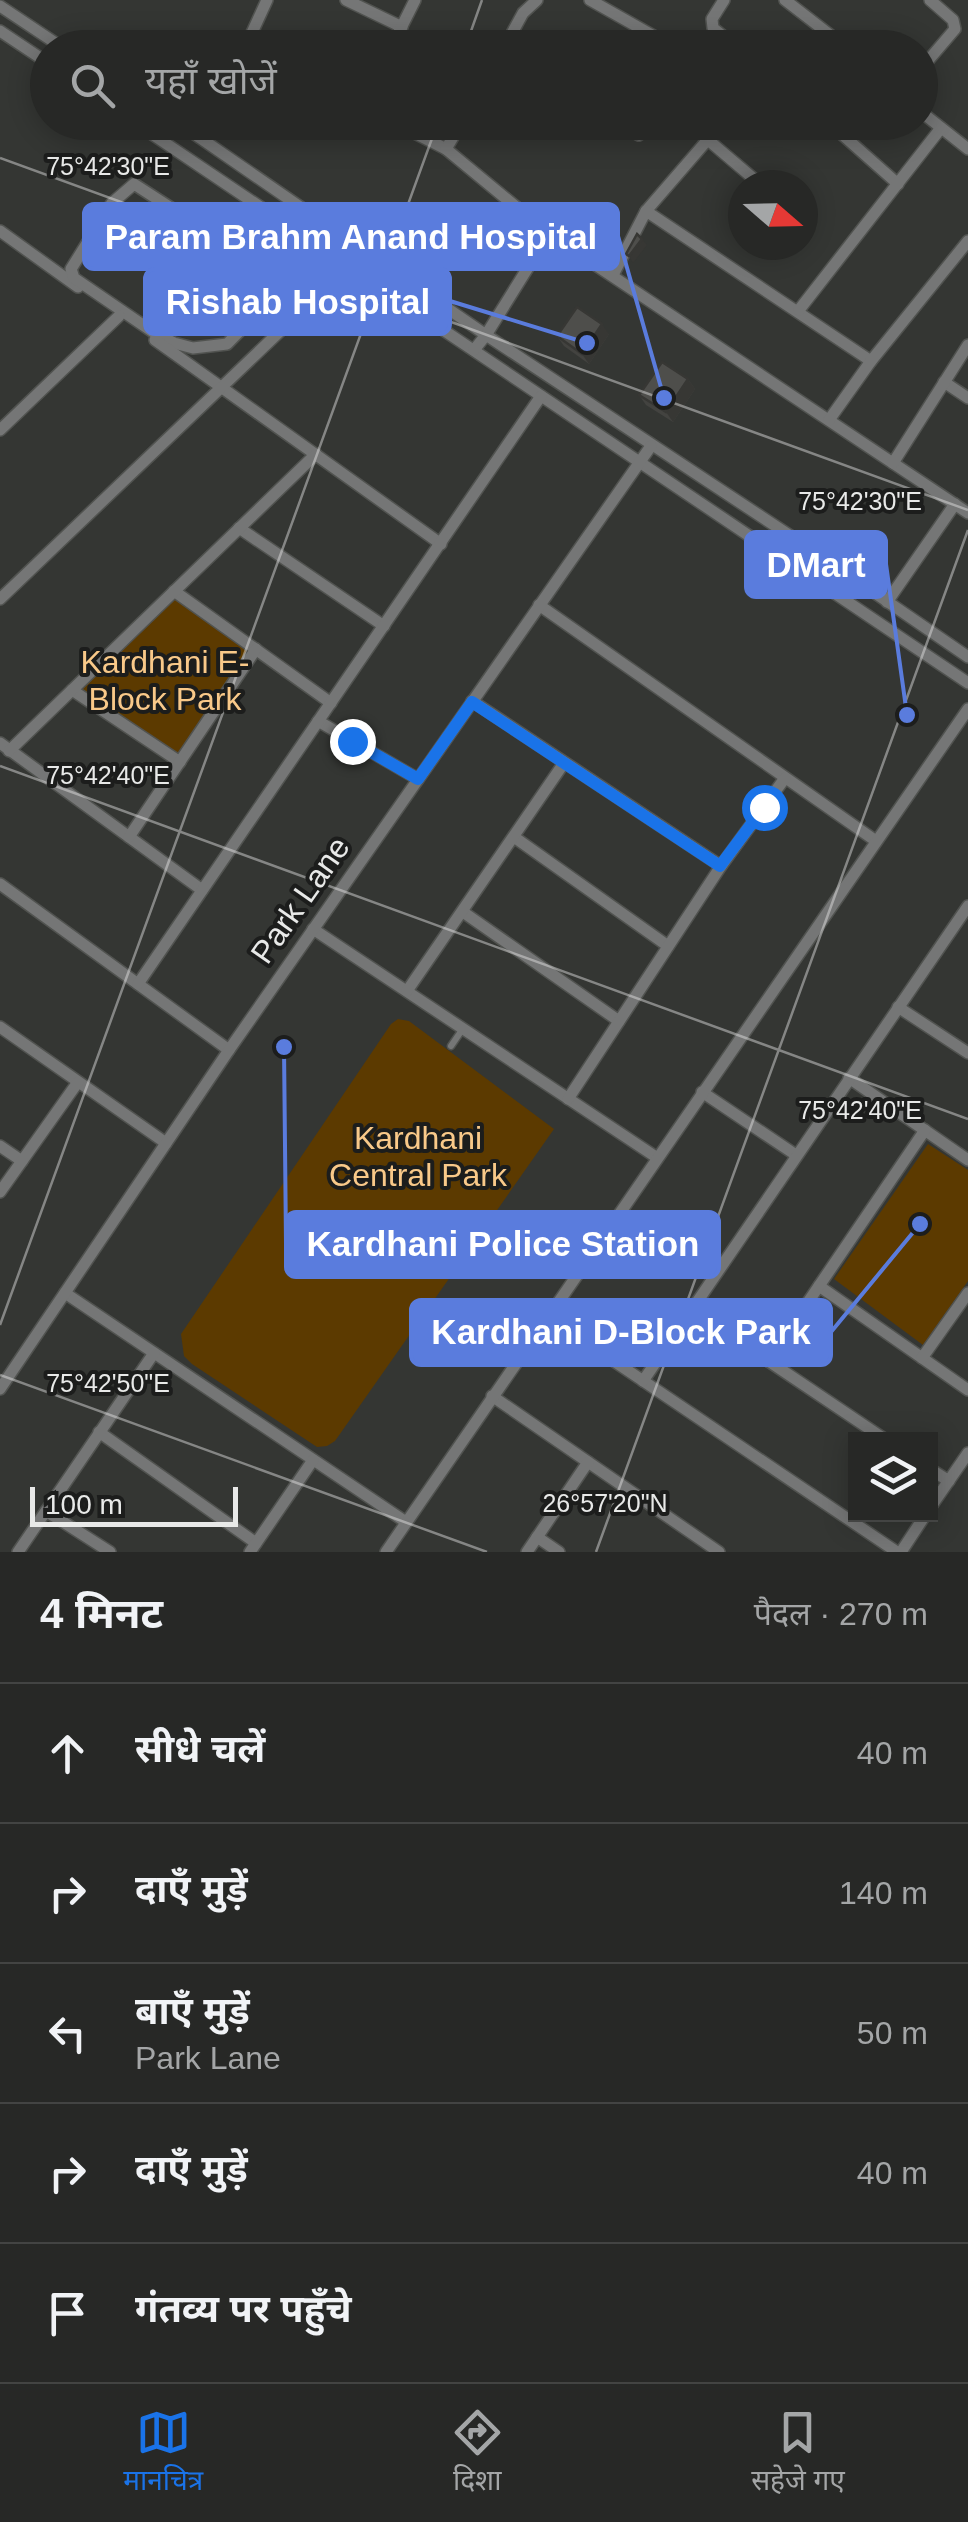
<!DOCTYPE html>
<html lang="hi">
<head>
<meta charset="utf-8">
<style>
  body { margin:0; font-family:Arial,"Noto Sans Devanagari",sans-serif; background:#333432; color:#f1f3f6 }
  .controls { position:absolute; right:30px; bottom:30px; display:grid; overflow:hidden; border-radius:0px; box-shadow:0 5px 25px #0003 }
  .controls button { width:90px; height:90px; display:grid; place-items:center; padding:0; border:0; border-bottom:2px solid #434443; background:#272826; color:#f1f3f6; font:50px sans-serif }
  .compass { position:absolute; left:728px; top:170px; width:90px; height:90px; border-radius:50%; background:#272826; box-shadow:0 5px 25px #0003; rotate:110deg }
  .scale { position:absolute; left:30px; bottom:25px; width:208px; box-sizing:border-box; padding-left:10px; border:5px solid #e8e9e8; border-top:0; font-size:28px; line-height:35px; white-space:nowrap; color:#e8e9e8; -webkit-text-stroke:8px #1c1d1c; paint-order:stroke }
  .stop { position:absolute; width:30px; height:30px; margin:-22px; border:8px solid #1a73e8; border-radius:50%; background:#fff }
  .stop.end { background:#1a73e8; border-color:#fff; box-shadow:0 2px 10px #0008 }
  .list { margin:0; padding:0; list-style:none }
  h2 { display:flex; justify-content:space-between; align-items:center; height:130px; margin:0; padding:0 40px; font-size:42px }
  h2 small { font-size:32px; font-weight:400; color:#a4a6a7 }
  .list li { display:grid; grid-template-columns:65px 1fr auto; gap:30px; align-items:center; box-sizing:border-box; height:140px; padding:0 40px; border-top:2px solid #434443 }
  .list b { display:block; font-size:38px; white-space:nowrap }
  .list p { margin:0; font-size:32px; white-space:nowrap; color:#a4a6a7 }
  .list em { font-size:32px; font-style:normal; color:#a4a6a7 }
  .icon { flex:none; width:55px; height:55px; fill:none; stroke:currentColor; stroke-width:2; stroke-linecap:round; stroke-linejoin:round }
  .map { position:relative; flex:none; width:968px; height:1552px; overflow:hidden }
  .search { position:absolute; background:#272826; box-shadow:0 5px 25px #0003; left:30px; right:30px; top:30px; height:110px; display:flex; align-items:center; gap:25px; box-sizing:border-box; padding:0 35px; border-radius:55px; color:#a4a6a7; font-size:38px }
  .sheet { height:830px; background:#272826 }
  nav { display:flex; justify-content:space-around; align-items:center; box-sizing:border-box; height:140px; border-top:2px solid #434443; background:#272826; font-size:28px; color:#a4a6a7 }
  nav a { display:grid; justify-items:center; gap:5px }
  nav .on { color:#1a73e8 }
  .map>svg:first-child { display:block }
</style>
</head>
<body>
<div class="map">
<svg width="968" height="1552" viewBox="0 0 968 1552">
  <rect width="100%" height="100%" fill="#343633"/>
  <!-- green -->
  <g fill="#5c3a00">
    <path d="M 174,591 L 256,649 L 180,762 L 72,690 Z"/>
    <path d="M 398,1019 L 409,1021 L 554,1129 L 335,1441 L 327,1446 L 317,1447 L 192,1364 L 184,1356 L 181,1334 L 391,1024 Z"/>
    <path d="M 928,1144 L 968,1170 L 968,1281 L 923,1345 L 834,1279 Z"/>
  </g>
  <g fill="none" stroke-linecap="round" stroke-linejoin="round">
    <defs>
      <path id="service" d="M 451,1046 L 462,1030"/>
      <g id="minor">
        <path d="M 346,0 L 402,27"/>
        <path d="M 590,0 L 668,44"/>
        <path d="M 724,0 L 712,19 L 713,28 L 738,48"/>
        <path d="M 785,0 L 847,48"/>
        <path d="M 0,6 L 63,48"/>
        <path d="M 0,31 L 48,63"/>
        <path d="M 245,48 L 267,0"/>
        <path d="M 391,48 L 415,0"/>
        <path d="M 504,48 L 523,13 L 537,0"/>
        <path d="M 920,70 L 955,29 L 953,20 L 930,0"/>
        <path d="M 920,111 L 968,149"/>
        <path d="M 134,122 L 968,683"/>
        <path d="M 177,122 L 486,335 L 824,558 L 968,657"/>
        <path d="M 393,122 L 446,149"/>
        <path d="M 462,122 L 446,149 L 549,234"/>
        <path d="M 615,122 L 639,135"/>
        <path d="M 687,122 L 761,185"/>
        <path d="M 828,122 L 898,184"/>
        <path d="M 199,137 L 207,122"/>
        <path d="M 646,211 L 723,122"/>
        <path d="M 803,219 L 809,224"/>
        <path d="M 0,231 L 78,287"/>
        <path d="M 613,275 L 646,211 L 871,361"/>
        <path d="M 287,283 L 134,184 L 112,203 L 71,269 L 74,278 L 156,334 L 174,343 L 193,348 L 227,344 L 321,248"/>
        <path d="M 799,310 L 941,128"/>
        <path d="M 155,340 L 441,544"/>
        <path d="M 474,350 L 486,335 L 549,234 L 968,513"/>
        <path d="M 944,382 L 968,398"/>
        <path d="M 829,420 L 871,361 L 968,241"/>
        <path d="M 0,430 L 119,316"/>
        <path d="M 893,463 L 968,345"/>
        <path d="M 239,528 L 384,626"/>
        <path d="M 174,591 L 331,703"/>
        <path d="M 0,599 L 364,251"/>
        <path d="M 887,602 L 955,504"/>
        <path d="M 539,605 L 876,841"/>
        <path d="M 72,690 L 180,762"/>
        <path d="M 472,701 L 721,866"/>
        <path d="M 318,721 L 418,779"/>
        <path d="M 0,743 L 202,890"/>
        <path d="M 9,751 L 316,454"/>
        <path d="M 129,837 L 256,649"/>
        <path d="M 514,837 L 668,946"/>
        <path d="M 0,884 L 229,1050"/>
        <path d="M 463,912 L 619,1021"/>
        <path d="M 313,929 L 656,1157"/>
        <path d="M 138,984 L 541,396"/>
        <path d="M 407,991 L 564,763"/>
        <path d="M 898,1007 L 968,1053"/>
        <path d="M 0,1027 L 166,1143"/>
        <path d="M 849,1078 L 968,1160"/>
        <path d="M 702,1092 L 796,1155"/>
        <path d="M 568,1099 L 721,866 L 785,778"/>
        <path d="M 0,1146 L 22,1161"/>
        <path d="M 0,1192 L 78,1082"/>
        <path d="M 819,1286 L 968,1390"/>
        <path d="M 65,1293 L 406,1522"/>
        <path d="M 691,1309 L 886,1440"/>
        <path d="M 547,1316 L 897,1552"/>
        <path d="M 922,1358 L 968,1293"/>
        <path d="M 768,1361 L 925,1130"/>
        <path d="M 643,1381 L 968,906"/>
        <path d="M 0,1389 L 229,1050 L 651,446"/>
        <path d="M 492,1396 L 719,1552"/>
        <path d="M 99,1432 L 256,1543"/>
        <path d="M 930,1469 L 949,1481"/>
        <path d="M 930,1508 L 968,1453"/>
        <path d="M 46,1511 L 110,1552"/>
        <path d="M 537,1537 L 559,1552"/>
        <path d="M 18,1552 L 154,1353"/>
        <path d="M 250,1552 L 313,1460"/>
        <path d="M 386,1552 L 968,709"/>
        <path d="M 527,1552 L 588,1462"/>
        <path d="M 901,1552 L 926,1514"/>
      </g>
    </defs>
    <!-- service casing -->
    <use href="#service" stroke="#515350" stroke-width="9"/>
    <!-- minor casing -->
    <use href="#minor" stroke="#515350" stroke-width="14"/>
    <!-- service -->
    <use href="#service" stroke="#757676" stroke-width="6"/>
    <!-- minor -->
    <use href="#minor" stroke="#757676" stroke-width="11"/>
  </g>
  <!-- wall -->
  <g fill="#434340">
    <path d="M 609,334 L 589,364 L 564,346 L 557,336 Z"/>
    <path d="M 688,379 L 695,389 L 673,422 L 646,405 L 639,395 Z"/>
  </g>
  <!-- shaded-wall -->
  <g fill="#373734">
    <path d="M 642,239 L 647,245 L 633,263 L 629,256 Z"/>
    <path d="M 602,324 L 609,334 L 589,364 L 582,354 Z"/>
    <path d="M 688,379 L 695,389 L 673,422 L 666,412 Z"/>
  </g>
  <!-- building -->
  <g fill="#4e4e4b" stroke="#373734" stroke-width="2.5">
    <path d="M 637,234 L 642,239 L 629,256 L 626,254 Z"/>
    <path d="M 577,307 L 602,324 L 582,354 L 557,336 Z"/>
    <path d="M 662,362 L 688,379 L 666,412 L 639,395 Z"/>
  </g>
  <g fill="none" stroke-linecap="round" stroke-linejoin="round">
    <!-- route -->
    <path stroke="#1a73e8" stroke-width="12" d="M 352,741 L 418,779 L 472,702 L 720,866 L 764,807"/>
  </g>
  <!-- ticks -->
  <path fill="none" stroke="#e8e9e8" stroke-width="2.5" stroke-opacity="0.45" d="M 465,48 L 482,0M 0,158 L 968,510M 0,766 L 968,1119M 0,1325 L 438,122M 0,1375 L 487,1552M 596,1552 L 968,530"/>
  <g text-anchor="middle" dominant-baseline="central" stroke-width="8" stroke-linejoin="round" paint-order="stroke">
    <!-- park labels -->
    <g font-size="32" fill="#f9c989" stroke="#1c1d1c">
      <text x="165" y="662">Kardhani E-<tspan x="165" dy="37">Block Park</tspan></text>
      <text x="418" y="1138">Kardhani<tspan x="418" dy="37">Central Park</tspan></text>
    </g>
    <!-- street labels -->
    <g font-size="32" fill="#e8e9e8" stroke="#1c1d1c">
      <text transform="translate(300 900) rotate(-55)">Park Lane</text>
    </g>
  </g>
  <g font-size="25" text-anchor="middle" fill="#e8e9e8" stroke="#1c1d1c" stroke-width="8" stroke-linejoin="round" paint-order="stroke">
    <text x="108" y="175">75°42'30"E</text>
    <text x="860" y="510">75°42'30"E</text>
    <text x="108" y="784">75°42'40"E</text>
    <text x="860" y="1119">75°42'40"E</text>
    <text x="108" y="1392">75°42'50"E</text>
    <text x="605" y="1512">26°57'20"N</text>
  </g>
  <!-- callouts -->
  <path fill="none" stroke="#5a7cdd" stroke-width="4" d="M664 398L618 236M587 343L450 301M907 715L886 564M284 1047L286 1244M920 1224L831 1332"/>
  <g fill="#5a7cdd" stroke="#1c1d1c" stroke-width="4">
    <circle cx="664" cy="398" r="10"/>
    <circle cx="587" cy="343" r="10"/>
    <circle cx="907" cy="715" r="10"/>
    <circle cx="284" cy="1047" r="10"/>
    <circle cx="920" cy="1224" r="10"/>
  </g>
  <g fill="#5a7cdd" stroke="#5a7cdd" stroke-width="4">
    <rect x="84" y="204" width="534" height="65" rx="10"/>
    <rect x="145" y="269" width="305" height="65" rx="10"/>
    <rect x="746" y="532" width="140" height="65" rx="10"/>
    <rect x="286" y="1212" width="433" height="65" rx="10"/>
    <rect x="411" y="1300" width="420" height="65" rx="10"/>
  </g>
  <g font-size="35" text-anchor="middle" font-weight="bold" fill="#fff">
    <text x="351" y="249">Param Brahm Anand Hospital</text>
    <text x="298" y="314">Rishab Hospital</text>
    <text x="816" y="577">DMart</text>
    <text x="503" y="1256">Kardhani Police Station</text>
    <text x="621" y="1344">Kardhani D-Block Park</text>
  </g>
</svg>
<div class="controls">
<button><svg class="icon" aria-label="layers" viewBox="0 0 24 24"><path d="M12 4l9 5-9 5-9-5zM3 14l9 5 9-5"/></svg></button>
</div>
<svg class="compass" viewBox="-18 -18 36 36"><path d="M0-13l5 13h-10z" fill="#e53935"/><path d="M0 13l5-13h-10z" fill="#a4a6a7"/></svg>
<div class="scale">100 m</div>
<div class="stop" style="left:764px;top:807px"></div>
<div class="stop end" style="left:352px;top:741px"></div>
<div class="search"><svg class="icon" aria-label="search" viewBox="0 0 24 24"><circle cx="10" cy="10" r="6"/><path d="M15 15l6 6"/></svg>यहाँ खोजें</div>
</div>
<section class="sheet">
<h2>4 मिनट<small>पैदल · 270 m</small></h2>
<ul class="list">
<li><svg class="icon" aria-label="ahead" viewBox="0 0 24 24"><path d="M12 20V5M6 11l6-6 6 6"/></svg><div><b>सीधे चलें</b></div><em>40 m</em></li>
<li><svg class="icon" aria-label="right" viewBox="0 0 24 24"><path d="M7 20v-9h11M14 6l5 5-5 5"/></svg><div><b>दाएँ मुड़ें</b></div><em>140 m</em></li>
<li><svg class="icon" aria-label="left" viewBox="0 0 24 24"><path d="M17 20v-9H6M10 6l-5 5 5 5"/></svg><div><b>बाएँ मुड़ें</b><p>Park Lane</p></div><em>50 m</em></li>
<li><svg class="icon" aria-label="right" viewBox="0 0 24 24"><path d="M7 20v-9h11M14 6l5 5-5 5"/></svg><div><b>दाएँ मुड़ें</b></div><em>40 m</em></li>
<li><svg class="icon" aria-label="arrive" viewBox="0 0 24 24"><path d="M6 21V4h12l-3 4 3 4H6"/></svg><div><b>गंतव्य पर पहुँचे</b></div></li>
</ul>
</section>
<nav>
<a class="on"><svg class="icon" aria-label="map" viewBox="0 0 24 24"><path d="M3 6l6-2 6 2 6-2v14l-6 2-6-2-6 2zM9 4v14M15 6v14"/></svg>मानचित्र</a>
<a><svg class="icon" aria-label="directions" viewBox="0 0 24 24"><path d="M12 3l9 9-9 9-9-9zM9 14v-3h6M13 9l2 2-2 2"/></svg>दिशा</a>
<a><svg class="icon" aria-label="saved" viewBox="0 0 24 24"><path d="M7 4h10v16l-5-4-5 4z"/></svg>सहेजे गए</a>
</nav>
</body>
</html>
